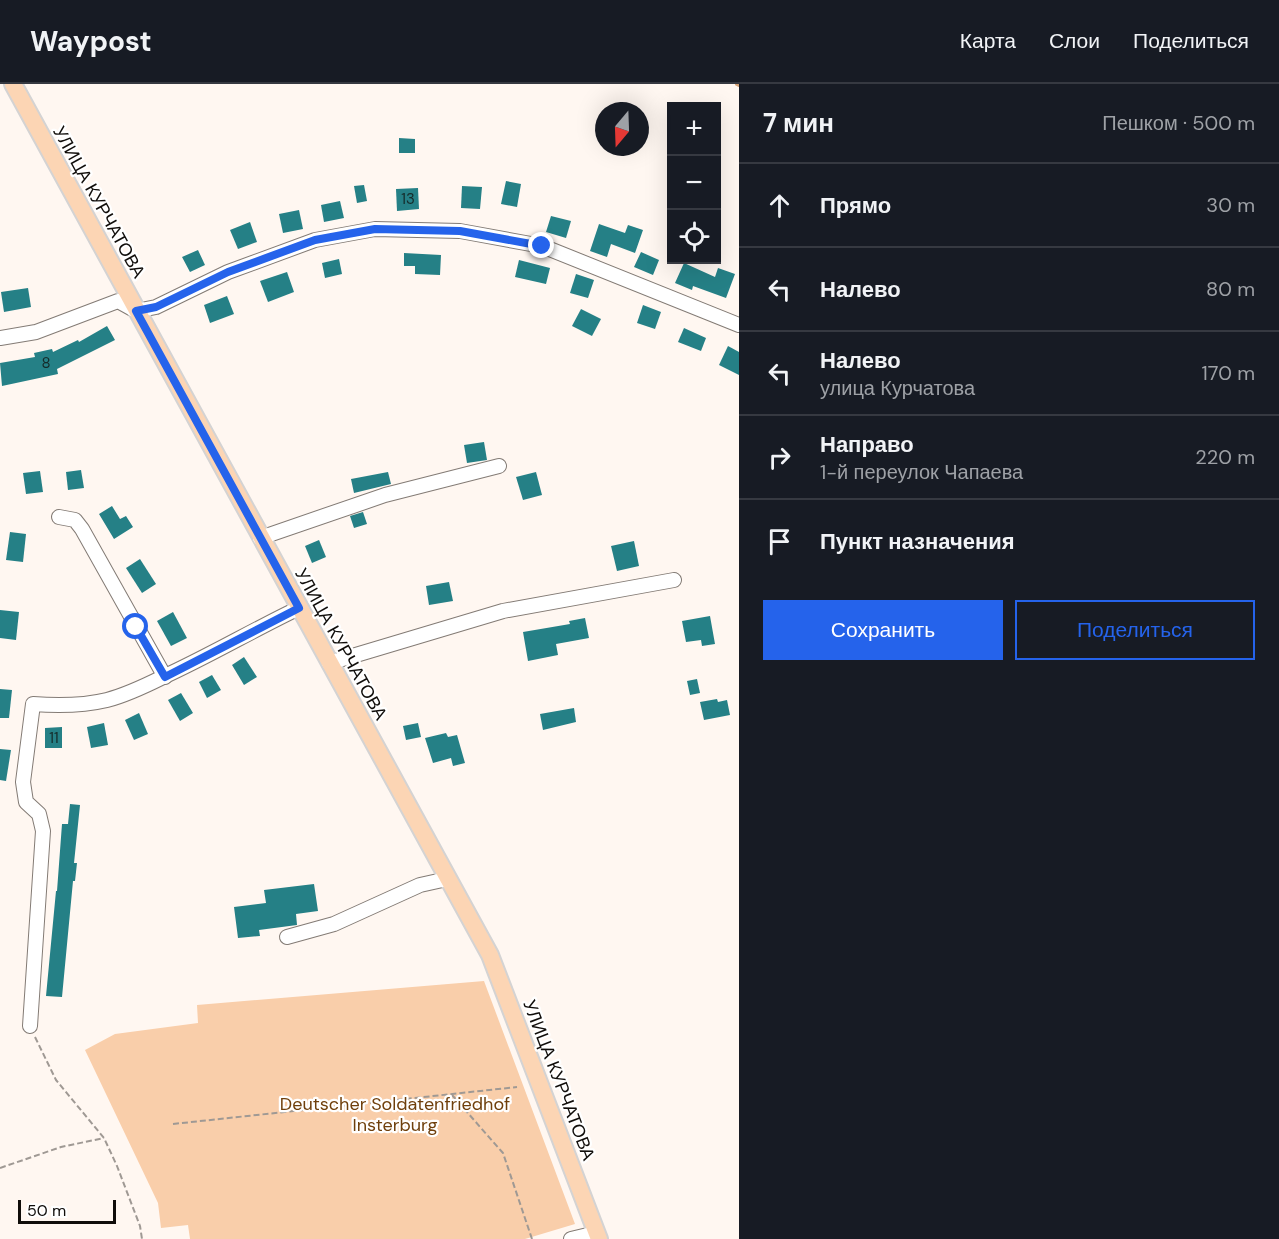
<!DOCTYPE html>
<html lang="ru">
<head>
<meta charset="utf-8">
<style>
  body { margin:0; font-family:"DM Sans",sans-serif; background:#242831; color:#f1f3f6 }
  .controls { position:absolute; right:18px; top:18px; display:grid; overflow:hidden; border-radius:0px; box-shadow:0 6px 24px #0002 }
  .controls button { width:54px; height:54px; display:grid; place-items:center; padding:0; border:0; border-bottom:2px solid #363941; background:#171b24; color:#f1f3f6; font:30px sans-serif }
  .compass { position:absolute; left:595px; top:18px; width:54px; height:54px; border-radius:50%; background:#171b24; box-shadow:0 6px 24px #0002; rotate:199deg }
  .scale { position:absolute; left:18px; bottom:15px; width:98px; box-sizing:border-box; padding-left:6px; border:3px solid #100d0a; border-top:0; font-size:16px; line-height:21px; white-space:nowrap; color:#100d0a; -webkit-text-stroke:4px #fff; paint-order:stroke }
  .stop { position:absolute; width:18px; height:18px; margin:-14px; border:4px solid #2563eb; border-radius:50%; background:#fff }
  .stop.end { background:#2563eb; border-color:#fff; box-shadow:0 2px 6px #0008 }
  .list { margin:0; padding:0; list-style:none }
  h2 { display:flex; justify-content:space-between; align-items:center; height:78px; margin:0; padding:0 24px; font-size:26px }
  h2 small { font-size:20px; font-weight:400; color:#9ea1a6 }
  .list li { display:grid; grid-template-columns:39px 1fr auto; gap:18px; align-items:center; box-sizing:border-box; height:84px; padding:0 24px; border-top:2px solid #363941 }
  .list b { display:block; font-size:22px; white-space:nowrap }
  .list p { margin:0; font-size:20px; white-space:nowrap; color:#9ea1a6 }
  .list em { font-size:20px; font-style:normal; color:#9ea1a6 }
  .actions { display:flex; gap:12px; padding:18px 24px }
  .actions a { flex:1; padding:14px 0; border:2px solid #2563eb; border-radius:0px; text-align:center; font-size:21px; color:#2563eb }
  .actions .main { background:#2563eb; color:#fff }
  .icon { flex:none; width:33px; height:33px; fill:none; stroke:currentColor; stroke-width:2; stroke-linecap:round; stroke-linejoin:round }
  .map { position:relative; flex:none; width:739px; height:1155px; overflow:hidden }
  header { display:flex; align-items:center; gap:36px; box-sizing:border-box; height:84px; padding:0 30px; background:#171b24; border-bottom:2px solid #363941 }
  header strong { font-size:28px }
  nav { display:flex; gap:33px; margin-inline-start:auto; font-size:21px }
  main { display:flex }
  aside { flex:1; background:#171b24 }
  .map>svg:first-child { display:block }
</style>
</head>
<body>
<header>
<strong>Waypost</strong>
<nav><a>Карта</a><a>Слои</a><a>Поделиться</a></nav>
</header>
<main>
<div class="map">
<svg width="739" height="1155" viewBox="0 0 739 1155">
  <rect width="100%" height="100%" fill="#fff7f1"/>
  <!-- green -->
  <path fill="#f9ceaa" d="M 484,897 L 575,1140 L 525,1155 L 190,1155 L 188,1141 L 161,1144 L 158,1119 L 85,966 L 115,950 L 198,939 L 197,921 Z"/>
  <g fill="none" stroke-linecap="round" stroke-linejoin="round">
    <!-- stream -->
    <path stroke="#d3a176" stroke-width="4" d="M 737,0 L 739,1"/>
  </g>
  <!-- building -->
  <g fill="#258086">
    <path d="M 399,54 L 415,55 L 415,69 L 399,69 Z"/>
    <path d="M 506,97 L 521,100 L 517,123 L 501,120 Z"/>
    <path d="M 364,101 L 367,117 L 357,119 L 354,102 Z"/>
    <path d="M 462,102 L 482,103 L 480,125 L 461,124 Z"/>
    <path d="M 418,104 L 419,125 L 397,127 L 396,105 Z"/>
    <path d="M 340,117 L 344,134 L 324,138 L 321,121 Z"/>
    <path d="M 299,126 L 303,145 L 283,149 L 279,130 Z"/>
    <path d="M 551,132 L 571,137 L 566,154 L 546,148 Z"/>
    <path d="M 250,138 L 257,158 L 238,165 L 230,146 Z"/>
    <path d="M 599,140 L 625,149 L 628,141 L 643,146 L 635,169 L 611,160 L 607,173 L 590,167 Z"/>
    <path d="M 198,166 L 205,181 L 190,188 L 182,173 Z"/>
    <path d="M 641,168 L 659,176 L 653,191 L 634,183 Z"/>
    <path d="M 404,169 L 441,171 L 440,191 L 415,190 L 415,182 L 404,182 Z"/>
    <path d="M 339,175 L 342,190 L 325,194 L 322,179 Z"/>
    <path d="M 519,176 L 550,184 L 546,200 L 515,193 Z"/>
    <path d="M 684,179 L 715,193 L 718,184 L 735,190 L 726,214 L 693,202 L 692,206 L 675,199 Z"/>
    <path d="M 287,188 L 294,208 L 268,218 L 260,197 Z"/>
    <path d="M 576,190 L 594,196 L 588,214 L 570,209 Z"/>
    <path d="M 28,204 L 31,223 L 4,228 L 1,208 Z"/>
    <path d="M 227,212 L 234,230 L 210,239 L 204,221 Z"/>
    <path d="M 643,221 L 661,228 L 655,245 L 637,239 Z"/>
    <path d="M 581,225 L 601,235 L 592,252 L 572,242 Z"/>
    <path d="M 107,242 L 115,256 L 57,285 L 58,290 L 2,302 L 0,279 L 35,273 L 34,269 L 52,265 L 53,268 L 78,256 L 79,258 Z"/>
    <path d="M 684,244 L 706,254 L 701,267 L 678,258 Z"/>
    <path d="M 728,262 L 739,268 L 739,291 L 719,281 Z"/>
    <path d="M 484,358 L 487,376 L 467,379 L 464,361 Z"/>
    <path d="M 81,386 L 84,404 L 68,406 L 66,388 Z"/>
    <path d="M 40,387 L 43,408 L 26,410 L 23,389 Z"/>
    <path d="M 388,388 L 391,400 L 354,409 L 351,395 Z"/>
    <path d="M 536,388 L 542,411 L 523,416 L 516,393 Z"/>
    <path d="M 112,422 L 120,435 L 126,432 L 133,443 L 114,455 L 99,430 Z"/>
    <path d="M 363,428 L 367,440 L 354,444 L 350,432 Z"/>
    <path d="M 10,448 L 26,450 L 23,478 L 6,476 Z"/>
    <path d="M 319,456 L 326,473 L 312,479 L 305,462 Z"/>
    <path d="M 634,457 L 639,482 L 617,487 L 611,462 Z"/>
    <path d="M 140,475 L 156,500 L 142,509 L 126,484 Z"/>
    <path d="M 449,498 L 453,517 L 429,521 L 426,502 Z"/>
    <path d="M 0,526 L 19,528 L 16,556 L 0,554 Z"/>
    <path d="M 173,528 L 187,554 L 171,562 L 157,537 Z"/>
    <path d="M 710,532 L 715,560 L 702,562 L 701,556 L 686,558 L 682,537 Z"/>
    <path d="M 585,534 L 589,554 L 556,560 L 558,571 L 528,577 L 523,548 L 570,540 L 569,537 Z"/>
    <path d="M 244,573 L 257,593 L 244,601 L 232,581 Z"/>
    <path d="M 212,591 L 221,606 L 207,614 L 199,598 Z"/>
    <path d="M 697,595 L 700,609 L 690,611 L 687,597 Z"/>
    <path d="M 0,605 L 12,606 L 9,634 L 0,634 Z"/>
    <path d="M 181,609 L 193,629 L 180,637 L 168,616 Z"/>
    <path d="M 717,615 L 718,618 L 727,616 L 730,631 L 704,636 L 700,618 Z"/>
    <path d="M 574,624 L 576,638 L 543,646 L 540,630 Z"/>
    <path d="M 139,629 L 148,650 L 134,656 L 125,636 Z"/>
    <path d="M 104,639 L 108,661 L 91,664 L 87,643 Z"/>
    <path d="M 418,639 L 421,653 L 406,656 L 403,642 Z"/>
    <path d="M 62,643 L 62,664 L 45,664 L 45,644 Z"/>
    <path d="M 446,649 L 448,653 L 457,651 L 465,679 L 453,682 L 451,674 L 433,679 L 425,654 Z"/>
    <path d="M 0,665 L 11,666 L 6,697 L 0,696 Z"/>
    <path d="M 70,720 L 80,721 L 74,779 L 77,779 L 75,797 L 73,797 L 62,913 L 46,912 L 56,807 L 57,807 L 62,740 L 68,740 Z"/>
    <path d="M 314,800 L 318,827 L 296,830 L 297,841 L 259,846 L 260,852 L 238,854 L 234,823 L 266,819 L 264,806 Z"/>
  </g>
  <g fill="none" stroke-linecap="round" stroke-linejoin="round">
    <defs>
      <g id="minor">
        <path d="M 0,254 L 36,248 L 118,217 L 136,227 L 156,223 L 228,188 L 315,156 L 375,145 L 460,147 L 542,162 L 739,241"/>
        <path d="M 59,433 L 75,436 L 82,445 L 165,593"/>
        <path d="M 260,454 L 385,411 L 499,382"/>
        <path d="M 329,579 L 503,527 L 674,496"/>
        <path d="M 287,853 L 334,840 L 420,801 L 447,795"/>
        <path d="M 30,942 L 43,747 L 39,730 L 26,718 L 23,698 L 33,620 C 58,622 82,622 107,616 C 126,611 145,602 163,593 C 209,572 253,546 299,524"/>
        <path d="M 571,1155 L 596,1149"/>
      </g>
      <path id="major" d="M 13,0 L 490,871 L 599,1155"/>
    </defs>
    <!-- minor casing -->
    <use href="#minor" stroke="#837b75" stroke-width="16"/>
    <!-- major casing -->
    <use href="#major" stroke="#d4d3d3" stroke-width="20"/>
    <!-- path -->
    <g stroke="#9f9994" stroke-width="2" stroke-dasharray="6 3" stroke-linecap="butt">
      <path d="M 35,953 L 56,996 L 104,1054 L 117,1082 L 140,1142 L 142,1155"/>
      <path d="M 452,1011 L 503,1069 L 532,1155"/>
      <path d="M 173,1040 L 517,1003"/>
      <path d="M 0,1084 L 61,1063 L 104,1054"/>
    </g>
    <!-- minor -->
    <use href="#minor" stroke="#fff" stroke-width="14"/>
    <!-- major -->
    <use href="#major" stroke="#fcd5b4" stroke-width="16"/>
  </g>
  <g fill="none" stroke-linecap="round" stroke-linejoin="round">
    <!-- route -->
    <path stroke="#2563eb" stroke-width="8" d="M 136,543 L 165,593 L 299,524 L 136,227 L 156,223 L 228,188 L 315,156 L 375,145 L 460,147 L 542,162"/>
  </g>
  <g text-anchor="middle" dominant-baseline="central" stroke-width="4.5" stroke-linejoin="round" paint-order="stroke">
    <!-- number labels -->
    <g font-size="15" fill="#152a29">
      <text x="408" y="115">13</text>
      <text x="46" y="279">8</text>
      <text x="54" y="654">11</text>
    </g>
    <!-- street labels -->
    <g font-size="18" fill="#100d0a" stroke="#fff">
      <text transform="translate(99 118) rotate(61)">УЛИЦА КУРЧАТОВА</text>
      <text transform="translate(341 560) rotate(61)">УЛИЦА КУРЧАТОВА</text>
      <text transform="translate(559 996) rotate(69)">УЛИЦА КУРЧАТОВА</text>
    </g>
    <!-- park labels -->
    <g font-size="18" fill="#6f3f0b" stroke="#fff">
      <text x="395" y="1020">Deutscher Soldatenfriedhof<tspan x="395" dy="21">Insterburg</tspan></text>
    </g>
  </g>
</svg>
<div class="controls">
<button>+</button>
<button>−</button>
<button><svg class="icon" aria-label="locate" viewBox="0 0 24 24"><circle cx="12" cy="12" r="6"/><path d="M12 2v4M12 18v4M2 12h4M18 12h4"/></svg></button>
</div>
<svg class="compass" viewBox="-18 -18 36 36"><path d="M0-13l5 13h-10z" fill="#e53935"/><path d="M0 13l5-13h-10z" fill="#9ea1a6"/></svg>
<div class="scale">50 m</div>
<div class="stop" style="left:136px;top:543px"></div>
<div class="stop end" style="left:542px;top:162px"></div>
</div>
<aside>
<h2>7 мин<small>Пешком · 500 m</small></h2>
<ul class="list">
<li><svg class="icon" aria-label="ahead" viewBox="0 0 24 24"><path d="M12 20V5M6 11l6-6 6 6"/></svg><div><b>Прямо</b></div><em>30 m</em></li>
<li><svg class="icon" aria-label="left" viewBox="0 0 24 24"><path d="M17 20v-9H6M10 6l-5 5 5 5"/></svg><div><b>Налево</b></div><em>80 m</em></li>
<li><svg class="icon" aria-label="left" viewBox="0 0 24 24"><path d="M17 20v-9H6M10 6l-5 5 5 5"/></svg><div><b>Налево</b><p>улица Курчатова</p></div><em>170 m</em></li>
<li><svg class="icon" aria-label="right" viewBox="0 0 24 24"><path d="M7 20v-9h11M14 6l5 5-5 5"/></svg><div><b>Направо</b><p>1-й переулок Чапаева</p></div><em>220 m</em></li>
<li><svg class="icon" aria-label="arrive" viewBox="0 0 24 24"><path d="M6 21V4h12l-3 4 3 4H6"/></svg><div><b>Пункт назначения</b></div></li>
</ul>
<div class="actions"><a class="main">Сохранить</a><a>Поделиться</a></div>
</aside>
</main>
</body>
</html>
